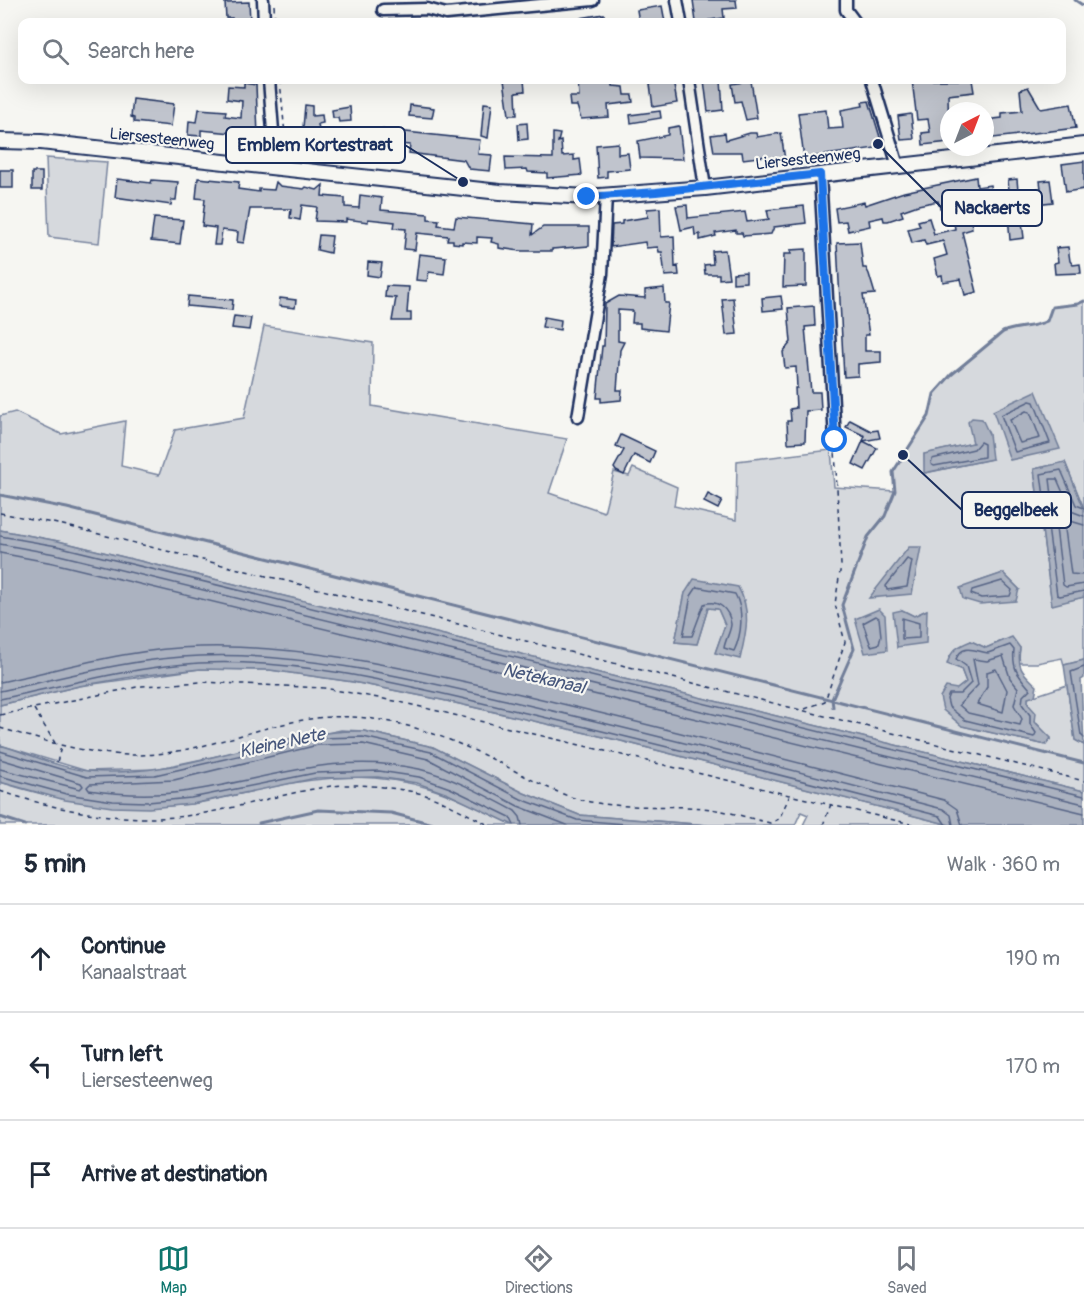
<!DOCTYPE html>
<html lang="en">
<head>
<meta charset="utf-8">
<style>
  body { margin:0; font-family:Pangolin,sans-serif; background:#f2f2f3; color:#1f2937 }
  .compass { position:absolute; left:940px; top:102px; width:54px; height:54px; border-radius:50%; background:#fff; box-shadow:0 6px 24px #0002; rotate:42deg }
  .stop { position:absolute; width:18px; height:18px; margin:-14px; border:4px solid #1a73e8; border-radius:50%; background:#fff }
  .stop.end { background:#1a73e8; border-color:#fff; box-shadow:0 2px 6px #0008 }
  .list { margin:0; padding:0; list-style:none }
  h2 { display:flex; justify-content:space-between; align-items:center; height:78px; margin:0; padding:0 24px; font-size:26px }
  h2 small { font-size:20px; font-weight:400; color:#747a83 }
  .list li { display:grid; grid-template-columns:39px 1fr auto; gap:18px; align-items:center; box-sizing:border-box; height:108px; padding:0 24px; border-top:2px solid #e0e1e3 }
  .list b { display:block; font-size:22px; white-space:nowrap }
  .list p { margin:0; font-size:20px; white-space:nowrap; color:#747a83 }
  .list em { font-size:20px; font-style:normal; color:#747a83 }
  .icon { flex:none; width:33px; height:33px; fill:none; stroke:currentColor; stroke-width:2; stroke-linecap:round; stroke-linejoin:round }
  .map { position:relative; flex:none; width:1084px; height:825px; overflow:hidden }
  .search { position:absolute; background:#fff; box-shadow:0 6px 24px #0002; left:18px; right:18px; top:18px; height:66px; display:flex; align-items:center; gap:15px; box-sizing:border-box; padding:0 21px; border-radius:12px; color:#747a83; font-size:22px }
  .sheet { height:402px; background:#fff }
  nav { display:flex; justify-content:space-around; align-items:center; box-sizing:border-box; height:84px; border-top:2px solid #e0e1e3; background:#fff; font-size:16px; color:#747a83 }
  nav a { display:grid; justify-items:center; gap:3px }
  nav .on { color:#0f766e }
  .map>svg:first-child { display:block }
</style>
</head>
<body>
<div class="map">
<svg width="1084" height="825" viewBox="0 0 1084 825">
  <rect width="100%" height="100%" fill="#f6f6f2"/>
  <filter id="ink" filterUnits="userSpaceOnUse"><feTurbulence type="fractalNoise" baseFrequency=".0167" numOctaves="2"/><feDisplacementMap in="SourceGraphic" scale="12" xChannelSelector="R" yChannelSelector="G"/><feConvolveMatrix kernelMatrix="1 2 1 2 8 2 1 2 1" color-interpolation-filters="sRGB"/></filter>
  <g filter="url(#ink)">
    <!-- green -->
    <g fill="#d6d9dd" stroke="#78849e" stroke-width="1.5" fill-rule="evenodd">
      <path d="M 46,158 L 107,162 L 99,243 L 49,237 Z"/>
      <path d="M 1084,301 L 1084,509 L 1065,462 L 1034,469 L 1052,604 L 1084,597 L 1084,660 L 1064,665 L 1062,658 L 1037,663 L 1018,663 L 1020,648 L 1004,640 L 986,648 L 971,641 L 948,664 L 961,669 L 966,682 L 957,689 L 962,726 L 1046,745 L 1051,738 C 1040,728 1027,715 1028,698 L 1067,685 L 1075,740 L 1084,745 L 1084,791 L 58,541 L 0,530 L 0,416 L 15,412 L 61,434 L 125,421 L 121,466 L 159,475 L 175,430 L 244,418 L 264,326 L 373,343 L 372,406 L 567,439 L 549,493 L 604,512 L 614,472 L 629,476 L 633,468 L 677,487 L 674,506 L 736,520 L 737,461 L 831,450 L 834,487 L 895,491 L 893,472 L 929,416 L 934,394 L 951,375 L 1003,332 C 1018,326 1033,328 1047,321 L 1052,307 L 1078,304 ZM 973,443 L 992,459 L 925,473 L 924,454 ZM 1003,573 L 1019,589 L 974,583 ZM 685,593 L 745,600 L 715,653 L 725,625 L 718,609 L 708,608 L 697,644 L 675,642 ZM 902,610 L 914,616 L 927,610 L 897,647 Z"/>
      <path d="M 200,669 L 270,670 L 353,682 L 442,700 L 617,740 L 950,825 L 803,825 L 808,815 L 801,812 L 795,825 L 708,825 L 579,815 L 524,793 L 433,747 L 364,731 L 341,730 L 155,769 L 87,771 L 0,745 L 0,705 L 79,686 Z"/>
      <path d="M 353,777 C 421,778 454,796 513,825 L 0,825 L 0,782 C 62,802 124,812 190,804 C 217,801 244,792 271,787 C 298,781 325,778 353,777 Z"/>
    </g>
    <!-- water -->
    <g fill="#abb2c0" stroke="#717e99" stroke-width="1.5">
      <path d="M 1036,391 L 1060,449 L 1010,460 L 993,411 Z"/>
      <path d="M 972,418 L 982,419 L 989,434 L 992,459 L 924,473 L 924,454 L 973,443 L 968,422 Z"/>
      <path d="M 1065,462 L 1084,509 L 1084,597 L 1052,605 L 1034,469 Z"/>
      <path d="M 0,530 L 58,541 L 1084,791 L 1084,825 L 950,825 L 617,740 L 442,700 L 353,682 L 270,670 L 200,669 L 137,676 L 79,686 L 0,705 Z"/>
      <path d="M 909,547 L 921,547 L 912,594 L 869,598 Z"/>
      <path d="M 1003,573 L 1019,589 L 1016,601 L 980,604 L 963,599 L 960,588 Z"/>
      <path d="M 694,579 L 738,587 C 752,611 746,633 740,659 L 715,653 L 725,625 L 718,609 L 708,608 L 697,644 L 675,642 L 685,593 Z"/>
      <path d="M 879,609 L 885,615 L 887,650 L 865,653 L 855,619 Z"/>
      <path d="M 902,610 L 914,616 L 927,610 L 926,643 L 897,647 L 893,612 Z"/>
      <path d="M 1012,637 L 1020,648 C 1017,669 1022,672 1037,686 L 1035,696 L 1028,698 L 1028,704 L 1036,713 L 1035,722 L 1051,738 L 1046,745 L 962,726 L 943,710 L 940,697 L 946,687 L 957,689 L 966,682 L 961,669 L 947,664 C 951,650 958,646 971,641 L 986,648 Z"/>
      <path d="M 1084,660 L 1084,678 L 1081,680 L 1084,745 L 1075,740 L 1064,665 Z"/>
      <path d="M 364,731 L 433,747 L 524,793 L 579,815 L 708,825 L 513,825 L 448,794 L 417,783 L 378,777 L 316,778 L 192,804 L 149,808 L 112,807 L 65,800 L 0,782 L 0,745 C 28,753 59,768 88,771 C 183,780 270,729 364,731 Z"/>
    </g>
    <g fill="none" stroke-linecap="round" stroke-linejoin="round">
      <!-- shore -->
      <g stroke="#556385" stroke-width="1.5">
        <path d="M 1030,401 L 1034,402 L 1050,443 L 1015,452 L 1001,415 Z"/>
        <path d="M 1026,411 L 1030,412 L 1040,438 L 1020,443 L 1010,420 Z"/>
        <path d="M 980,442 L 984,444 L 984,457 L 934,466 L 931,464 L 932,459 L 974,449 Z"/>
        <path d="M 1084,508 L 1076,505 L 1061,470 L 1041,474 L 1057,595 L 1060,596 L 1084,591"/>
        <path d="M 1084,516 L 1071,511 L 1057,479 L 1050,479 L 1063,585 L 1066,587 L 1084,584"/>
        <path d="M 1084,525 L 1067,520 L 1064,522 L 1071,574 L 1084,575"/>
        <path d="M 0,536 L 57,546 L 1084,796"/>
        <path d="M 0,544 L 55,554 L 1084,804"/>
        <path d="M 0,553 L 53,563 L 1084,813"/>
        <path d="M 907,559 L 912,561 L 907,587 L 887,590 L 886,586 Z"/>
        <path d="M 1002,581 L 1012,590 L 1010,596 L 981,598 L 971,594 L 972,590 Z"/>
        <path d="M 697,587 L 735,594 C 744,610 742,634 734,651 L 724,648 C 725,640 731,631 731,624 C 729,609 718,599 704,604 L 692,636 L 683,636 L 691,596 Z"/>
        <path d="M 876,616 L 879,618 L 881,636 L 879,644 L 871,646 L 863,623 Z"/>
        <path d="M 902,618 L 919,623 L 919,638 L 902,639 Z"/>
        <path d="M 1010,645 L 1014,650 C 1012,669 1018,675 1030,689 L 1023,696 L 1022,704 L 1030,715 L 1030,724 L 1036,733 L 1034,737 L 965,720 L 949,707 L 947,699 L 949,694 L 960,694 L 971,683 L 966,666 L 956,659 C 963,643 974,651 988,653 Z"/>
        <path d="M 1003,656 L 1010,678 L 1018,688 L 1014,705 L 1022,719 L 1020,725 L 968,713 L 959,705 L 978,685 L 973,659 L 987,661 Z"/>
        <path d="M 1084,667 L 1071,672 L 1081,735 L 1084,738"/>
        <path d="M 996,669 L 1007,690 L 1003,712 L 977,704 L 987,687 L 987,672 Z"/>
        <path d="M 0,682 C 66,668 132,648 200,647 C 307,644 412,670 516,693 C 659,726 802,764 944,800 L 957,809 L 962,825"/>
        <path d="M 0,691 C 66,677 132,658 200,656 C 305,652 409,678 510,701 C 655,734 799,772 943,809 L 951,815 L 953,825"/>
        <path d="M 0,699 C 66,685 131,667 199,663 C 302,658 405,685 504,708 C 650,741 795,779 940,816 L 946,825"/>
        <path d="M 0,751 L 87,777 L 155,775 L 317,738 L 363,737 L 431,752 L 521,799 L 577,820 L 637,825"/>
        <path d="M 0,759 L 81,783 L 83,786 L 80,789 L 0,769"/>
        <path d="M 0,776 L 66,794 L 113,801 L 148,802 L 191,798 L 315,773 L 379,771 L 419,777 L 450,788 L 510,817 L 514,825"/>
        <path d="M 522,825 L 520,817 L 515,811 C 485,795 452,777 419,769 C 336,751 269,779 189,791 C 156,796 122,795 89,790 L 87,787 L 90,784 L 174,780 L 318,745 L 363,744 L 428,759 L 518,806 L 567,825"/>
      </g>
      <!-- stream -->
      <g stroke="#717e99" stroke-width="3">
        <path d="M 1075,0 L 1084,6"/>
        <path d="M 0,495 L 67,508 L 1084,763"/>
        <path d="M 833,707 L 832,699 L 854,649 L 842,605 L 868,537 L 885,516 L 895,491 L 893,472 L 929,416 L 934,394 L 951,375 L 1003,332 C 1018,326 1033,328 1047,321 L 1052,307 L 1078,304 L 1084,301"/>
        <path d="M 0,817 L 25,825"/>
        <path d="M 259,823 L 318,810 L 391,813 L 437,825"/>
      </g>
    </g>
    <!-- building -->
    <g fill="#c0c4cd" stroke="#1b2f5e" stroke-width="1.5">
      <path d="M 693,0 L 736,0 L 737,8 L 723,9 L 724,18 L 709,20 L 710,22 L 696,22 Z"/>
      <path d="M 249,2 L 250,21 L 232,22 L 232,18 L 226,18 L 225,3 Z"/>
      <path d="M 662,6 L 665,22 L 639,22 L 637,10 Z"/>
      <path d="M 604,14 L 604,22 L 581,22 L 581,18 Z"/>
      <path d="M 504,80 L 524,80 L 525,91 L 516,92 L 517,115 L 509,115 Z"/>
      <path d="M 578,80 L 613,80 L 613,86 L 624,87 L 625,95 L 632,95 L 633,102 L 608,105 L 609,117 L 581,119 L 577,106 L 570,106 L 569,97 L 579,97 Z"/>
      <path d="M 654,80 L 673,80 L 677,103 L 653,107 L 650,84 L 655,83 Z"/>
      <path d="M 704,80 L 721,80 L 723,110 L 708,112 Z"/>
      <path d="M 912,80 L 972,80 L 974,92 L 948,95 L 949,142 L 923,145 L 922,133 L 930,132 L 928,119 L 917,120 Z"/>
      <path d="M 751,81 L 757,118 L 746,120 L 741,101 L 735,102 L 732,84 Z"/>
      <path d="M 244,83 L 256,85 L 258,136 L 239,134 L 238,145 L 231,144 L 232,133 L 201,130 L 201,136 L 188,135 L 189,121 L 197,122 L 199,109 L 226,111 L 225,116 L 241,118 L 242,101 L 227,99 L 228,86 L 244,87 Z"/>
      <path d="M 1028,87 L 1041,109 L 1071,104 L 1076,128 L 985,139 L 985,120 L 1002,118 L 1002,113 L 1022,111 L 1020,90 Z"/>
      <path d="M 133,99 L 174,104 L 171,126 L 134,122 L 134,118 L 131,117 Z"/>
      <path d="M 869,101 L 883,147 L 804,158 L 798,113 L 826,110 L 828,129 L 843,128 L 841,110 L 863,106 L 862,102 Z"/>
      <path d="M 484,103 L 492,104 L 488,138 L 481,136 Z"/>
      <path d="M 305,105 L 312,106 L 312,116 L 322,115 L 323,123 L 318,124 L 322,152 L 315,153 L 314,142 L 319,141 L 302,139 Z"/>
      <path d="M 410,105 L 434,108 L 432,118 L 409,116 Z"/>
      <path d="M 350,107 L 351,121 L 339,122 L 338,118 L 333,118 L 332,110 Z"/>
      <path d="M 660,111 L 661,118 L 631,123 L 630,115 Z"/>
      <path d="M 911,114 L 914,139 L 901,140 L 898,116 Z"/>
      <path d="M 527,123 L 528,139 L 519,140 L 518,124 Z"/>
      <path d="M 679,126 L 683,159 L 640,158 L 638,141 L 668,135 L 668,128 Z"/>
      <path d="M 378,129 L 480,140 L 478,154 L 492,155 L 490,171 L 469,169 L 464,160 L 409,153 L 410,145 L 389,143 L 388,157 L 370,155 L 371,138 L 377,139 Z"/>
      <path d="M 553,133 L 560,134 L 558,142 L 561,141 L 562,156 L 574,155 L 574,160 L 580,159 L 582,175 L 547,178 L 547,173 L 528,172 L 527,169 L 506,170 L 505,157 L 553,158 Z"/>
      <path d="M 725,133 L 726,140 L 750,133 L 756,133 L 757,137 L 781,133 L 785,160 L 768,162 L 766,156 L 743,159 L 742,152 L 714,152 L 711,135 Z"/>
      <path d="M 618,143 L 618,154 L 628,153 L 630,169 L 607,171 L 607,177 L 598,178 L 596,145 Z"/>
      <path d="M 1084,161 L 1084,189 L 1066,192 L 1062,164 Z"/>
      <rect x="0" y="170" width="13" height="18"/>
      <rect x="32" y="172" width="10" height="18"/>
      <path d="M 976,177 L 977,187 L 990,185 L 991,192 L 1009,191 L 1008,180 L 1017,179 L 1018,191 L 1041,188 L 1040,181 L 1050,180 L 1053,202 L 1035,204 L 1036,213 L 1021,214 L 1024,238 L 1010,240 L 1008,215 L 1003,216 L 1003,207 L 970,209 L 972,229 L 962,232 L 977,292 L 965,295 L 961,279 L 943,282 L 942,275 L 938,276 L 934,259 L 947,255 L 943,241 L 926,245 L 924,240 L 912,243 L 908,229 L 920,226 L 918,221 L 929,218 L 934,234 L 955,229 L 951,205 L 940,208 L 938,201 L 918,205 L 901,211 L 903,216 L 888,221 L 884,221 L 883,217 L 869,220 L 870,226 L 848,231 L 846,221 L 837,222 L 835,208 L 864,202 L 865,205 L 904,192 Z"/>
      <path d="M 198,178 L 239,182 L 238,189 L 259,192 L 259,189 L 274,190 L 276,182 L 280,186 L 304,189 L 306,187 L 317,190 L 323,185 L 322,196 L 345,198 L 345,207 L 359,208 L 360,195 L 382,198 L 381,210 L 428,214 L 428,219 L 439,220 L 438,225 L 454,227 L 456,217 L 533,224 L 532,235 L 543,227 L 589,227 L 589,246 L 552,249 L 552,251 L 520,251 L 499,248 L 499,244 L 491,242 L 492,238 L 477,237 L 477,243 L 462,242 L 462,244 L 453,243 L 453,240 L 447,240 L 448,236 L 417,233 L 415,250 L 404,249 L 406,229 L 394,228 L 395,222 L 368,219 L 368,222 L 346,219 L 346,222 L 315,221 L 317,207 L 302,205 L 300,220 L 290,218 L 291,209 L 250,209 L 244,243 L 237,242 L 238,232 L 222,230 L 220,245 L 214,245 L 216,228 L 202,226 L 205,199 L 196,198 Z"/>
      <path d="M 117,179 L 151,183 L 152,180 L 178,182 L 176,200 L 172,200 L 171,205 L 115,197 Z"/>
      <path d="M 687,205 L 688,218 L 745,212 L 747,222 L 769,219 L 767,210 L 804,206 L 806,223 L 774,227 L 771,234 L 743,236 L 742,233 L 736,233 L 736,230 L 715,233 L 716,236 L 700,240 L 700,234 L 695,235 L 694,227 L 681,230 L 676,206 Z"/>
      <path d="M 660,208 L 661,237 L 674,236 L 675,267 L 678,266 L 679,275 L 665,276 L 662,252 L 659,252 L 658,247 L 646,248 L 645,242 L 611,247 L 612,225 L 622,224 L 622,221 L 648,217 L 647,209 Z"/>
      <path d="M 154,218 L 183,220 L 180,244 L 151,241 Z"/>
      <path d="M 319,235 L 332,236 L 330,253 L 317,250 Z"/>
      <path d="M 860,242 L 863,268 L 866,268 L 869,274 L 875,294 L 863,295 L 869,335 L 865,335 L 865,351 L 881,351 L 881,362 L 858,364 L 858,376 L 844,377 L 837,243 Z"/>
      <path d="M 1068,247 L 1070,261 L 1073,265 L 1080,264 L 1081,273 L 1055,274 L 1054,263 L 1058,262 L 1056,248 Z"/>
      <path d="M 806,249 L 806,286 L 783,287 L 784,254 L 791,254 L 790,250 Z"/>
      <path d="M 725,250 L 729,278 L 719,279 L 719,274 L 705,274 L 704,265 L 713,264 L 712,251 Z"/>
      <path d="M 419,254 L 446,257 L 444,274 L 429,272 L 427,281 L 416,280 Z"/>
      <path d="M 368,262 L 382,263 L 380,277 L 367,275 Z"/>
      <path d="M 746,272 L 746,282 L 733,283 L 733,273 Z"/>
      <path d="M 386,286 L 409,287 L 407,313 L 411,313 L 411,321 L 392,321 L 396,298 L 385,297 Z"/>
      <path d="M 664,288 L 665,303 L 669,303 L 666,331 L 640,328 L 640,323 L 632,323 L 633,311 L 618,310 L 618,341 L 624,342 L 620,350 L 617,390 L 622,390 L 621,400 L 601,402 L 601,398 L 597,398 L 602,346 L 604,346 L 605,304 L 619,296 L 645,298 L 645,290 Z"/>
      <path d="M 188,296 L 233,300 L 232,310 L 187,306 Z"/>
      <path d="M 781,296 L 783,309 L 763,311 L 762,298 Z"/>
      <path d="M 280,298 L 296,300 L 295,308 L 279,306 Z"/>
      <path d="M 733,298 L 737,334 L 726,335 L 722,299 Z"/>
      <path d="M 814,306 L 815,326 L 805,327 L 811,392 L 820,392 L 821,410 L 806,411 L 805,442 L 788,443 L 787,421 L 791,421 L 790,409 L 796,408 L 795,388 L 797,388 L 796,367 L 785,368 L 783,352 L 791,342 L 788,308 Z"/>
      <path d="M 234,316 L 251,318 L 249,330 L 232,328 Z"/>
      <path d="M 544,317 L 561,320 L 560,330 L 542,327 Z"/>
      <path d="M 850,420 L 871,431 L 878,430 L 880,438 L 863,441 L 865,436 L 846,427 Z"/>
      <path d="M 621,435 L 655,451 L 650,463 L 634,455 L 624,475 L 616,471 L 614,468 L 624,450 L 616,446 Z"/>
      <path d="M 863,441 L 877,448 L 865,470 L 853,464 Z"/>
      <path d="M 708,494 L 722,501 L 718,509 L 704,502 Z"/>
    </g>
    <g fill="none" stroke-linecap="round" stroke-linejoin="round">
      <defs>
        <g id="minor">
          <path d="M 263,0 L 264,22"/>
          <path d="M 677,0 L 681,22"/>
          <path d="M 846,0 L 846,10 L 855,22"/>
          <path d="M 383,10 L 427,9 L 446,14 L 593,0"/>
          <path d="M 269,80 L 276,169"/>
          <path d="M 689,80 L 705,188"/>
          <path d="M 872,80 L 898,166"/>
          <path d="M 820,174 L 835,440"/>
          <path d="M 578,417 L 602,274 L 606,196"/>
        </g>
        <path id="major" d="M 0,141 L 41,142 L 500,192 L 587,197 L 705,188 L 1084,145"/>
      </defs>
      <!-- minor casing -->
      <use href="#minor" stroke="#1b2f5e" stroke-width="15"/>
      <!-- major casing -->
      <use href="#major" stroke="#1b2f5e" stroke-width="18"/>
      <!-- path -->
      <g stroke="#1b2f5e" stroke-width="1.5" stroke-dasharray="4.5 4.5" stroke-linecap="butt">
        <path d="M 274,5 L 275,22"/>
        <path d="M 280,80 L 287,157"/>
        <path d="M 0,513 L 63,525 L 1084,781"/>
        <path d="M 34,709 L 55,743"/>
        <path d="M 805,709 L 825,701 L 845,642 L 835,604 L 841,565 L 835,450"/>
        <path d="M 0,715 L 142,686 L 201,682 L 324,688 L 400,702 L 915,825"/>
        <path d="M 0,728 C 55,744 107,761 165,753 C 228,745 287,713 352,717 C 400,719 447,737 490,758 C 516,771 541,786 568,796 C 611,811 658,804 703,808 C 725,810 748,818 770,823 L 779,819 L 790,795"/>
        <path d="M 57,762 L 61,747"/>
        <path d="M 0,791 C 51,808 103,819 157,818 C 216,817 273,794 332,786 C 358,783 388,787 414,792 C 439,797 466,814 489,825"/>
        <path d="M 823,825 L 831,804"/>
      </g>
      <!-- minor -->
      <use href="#minor" stroke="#f6f6f2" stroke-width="10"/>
      <!-- major -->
      <use href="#major" stroke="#f6f6f2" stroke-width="14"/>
    </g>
  </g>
  <g fill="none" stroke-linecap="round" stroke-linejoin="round" filter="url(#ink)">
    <!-- route -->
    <path stroke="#1a73e8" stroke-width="8" d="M 587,197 L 656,192 L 820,174 L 835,440"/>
  </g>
  <g text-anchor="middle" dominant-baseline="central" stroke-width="4.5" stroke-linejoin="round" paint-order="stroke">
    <!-- street labels -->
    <g font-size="16" fill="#1b2f5e" stroke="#f6f6f2">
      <text transform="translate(162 139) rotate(6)">Liersesteenweg</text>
      <text transform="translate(808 159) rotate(-6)">Liersesteenweg</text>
    </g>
    <!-- water labels -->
    <g font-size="18" font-style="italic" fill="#46567b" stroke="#f6f6f2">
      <text transform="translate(544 679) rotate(13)">Netekanaal</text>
      <text transform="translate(282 743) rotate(-12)">Kleine Nete</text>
    </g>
  </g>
  <!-- callouts -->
  <path fill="none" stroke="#1b2f5e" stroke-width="2" d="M463 182L405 145M878 144L942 208M903 455L962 510"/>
  <g fill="#1b2f5e" stroke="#f6f6f2" stroke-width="2">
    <circle cx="463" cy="182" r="6"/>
    <circle cx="878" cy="144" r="6"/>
    <circle cx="903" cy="455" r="6"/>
  </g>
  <g fill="#f6f6f2" stroke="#1b2f5e" stroke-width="2">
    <rect x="226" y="127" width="179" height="36" rx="6"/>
    <rect x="942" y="190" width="100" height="36" rx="6"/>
    <rect x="962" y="492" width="109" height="36" rx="6"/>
  </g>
  <g font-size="18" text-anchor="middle" font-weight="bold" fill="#1b2f5e">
    <text x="315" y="151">Emblem Kortestraat</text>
    <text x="992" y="214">Nackaerts</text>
    <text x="1016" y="516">Beggelbeek</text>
  </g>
</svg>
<svg class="compass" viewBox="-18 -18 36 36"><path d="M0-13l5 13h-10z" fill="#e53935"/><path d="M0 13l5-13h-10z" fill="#747a83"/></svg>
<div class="stop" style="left:835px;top:440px"></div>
<div class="stop end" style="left:587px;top:197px"></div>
<div class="search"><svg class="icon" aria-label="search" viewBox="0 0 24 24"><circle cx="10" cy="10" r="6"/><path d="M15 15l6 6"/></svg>Search here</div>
</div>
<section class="sheet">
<h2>5 min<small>Walk · 360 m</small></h2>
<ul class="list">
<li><svg class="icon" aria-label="ahead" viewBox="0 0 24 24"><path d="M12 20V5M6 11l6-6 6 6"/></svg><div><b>Continue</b><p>Kanaalstraat</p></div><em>190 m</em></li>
<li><svg class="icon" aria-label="left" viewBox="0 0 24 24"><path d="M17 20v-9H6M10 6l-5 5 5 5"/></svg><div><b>Turn left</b><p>Liersesteenweg</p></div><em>170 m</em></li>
<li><svg class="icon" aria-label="arrive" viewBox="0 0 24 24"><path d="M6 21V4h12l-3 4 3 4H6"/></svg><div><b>Arrive at destination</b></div></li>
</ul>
</section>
<nav>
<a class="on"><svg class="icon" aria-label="map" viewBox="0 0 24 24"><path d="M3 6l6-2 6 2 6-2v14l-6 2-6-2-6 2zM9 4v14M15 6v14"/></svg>Map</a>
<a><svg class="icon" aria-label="directions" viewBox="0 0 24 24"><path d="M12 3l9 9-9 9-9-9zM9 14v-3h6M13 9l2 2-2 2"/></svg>Directions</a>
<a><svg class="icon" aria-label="saved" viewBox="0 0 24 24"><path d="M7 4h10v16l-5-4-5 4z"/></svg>Saved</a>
</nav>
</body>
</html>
